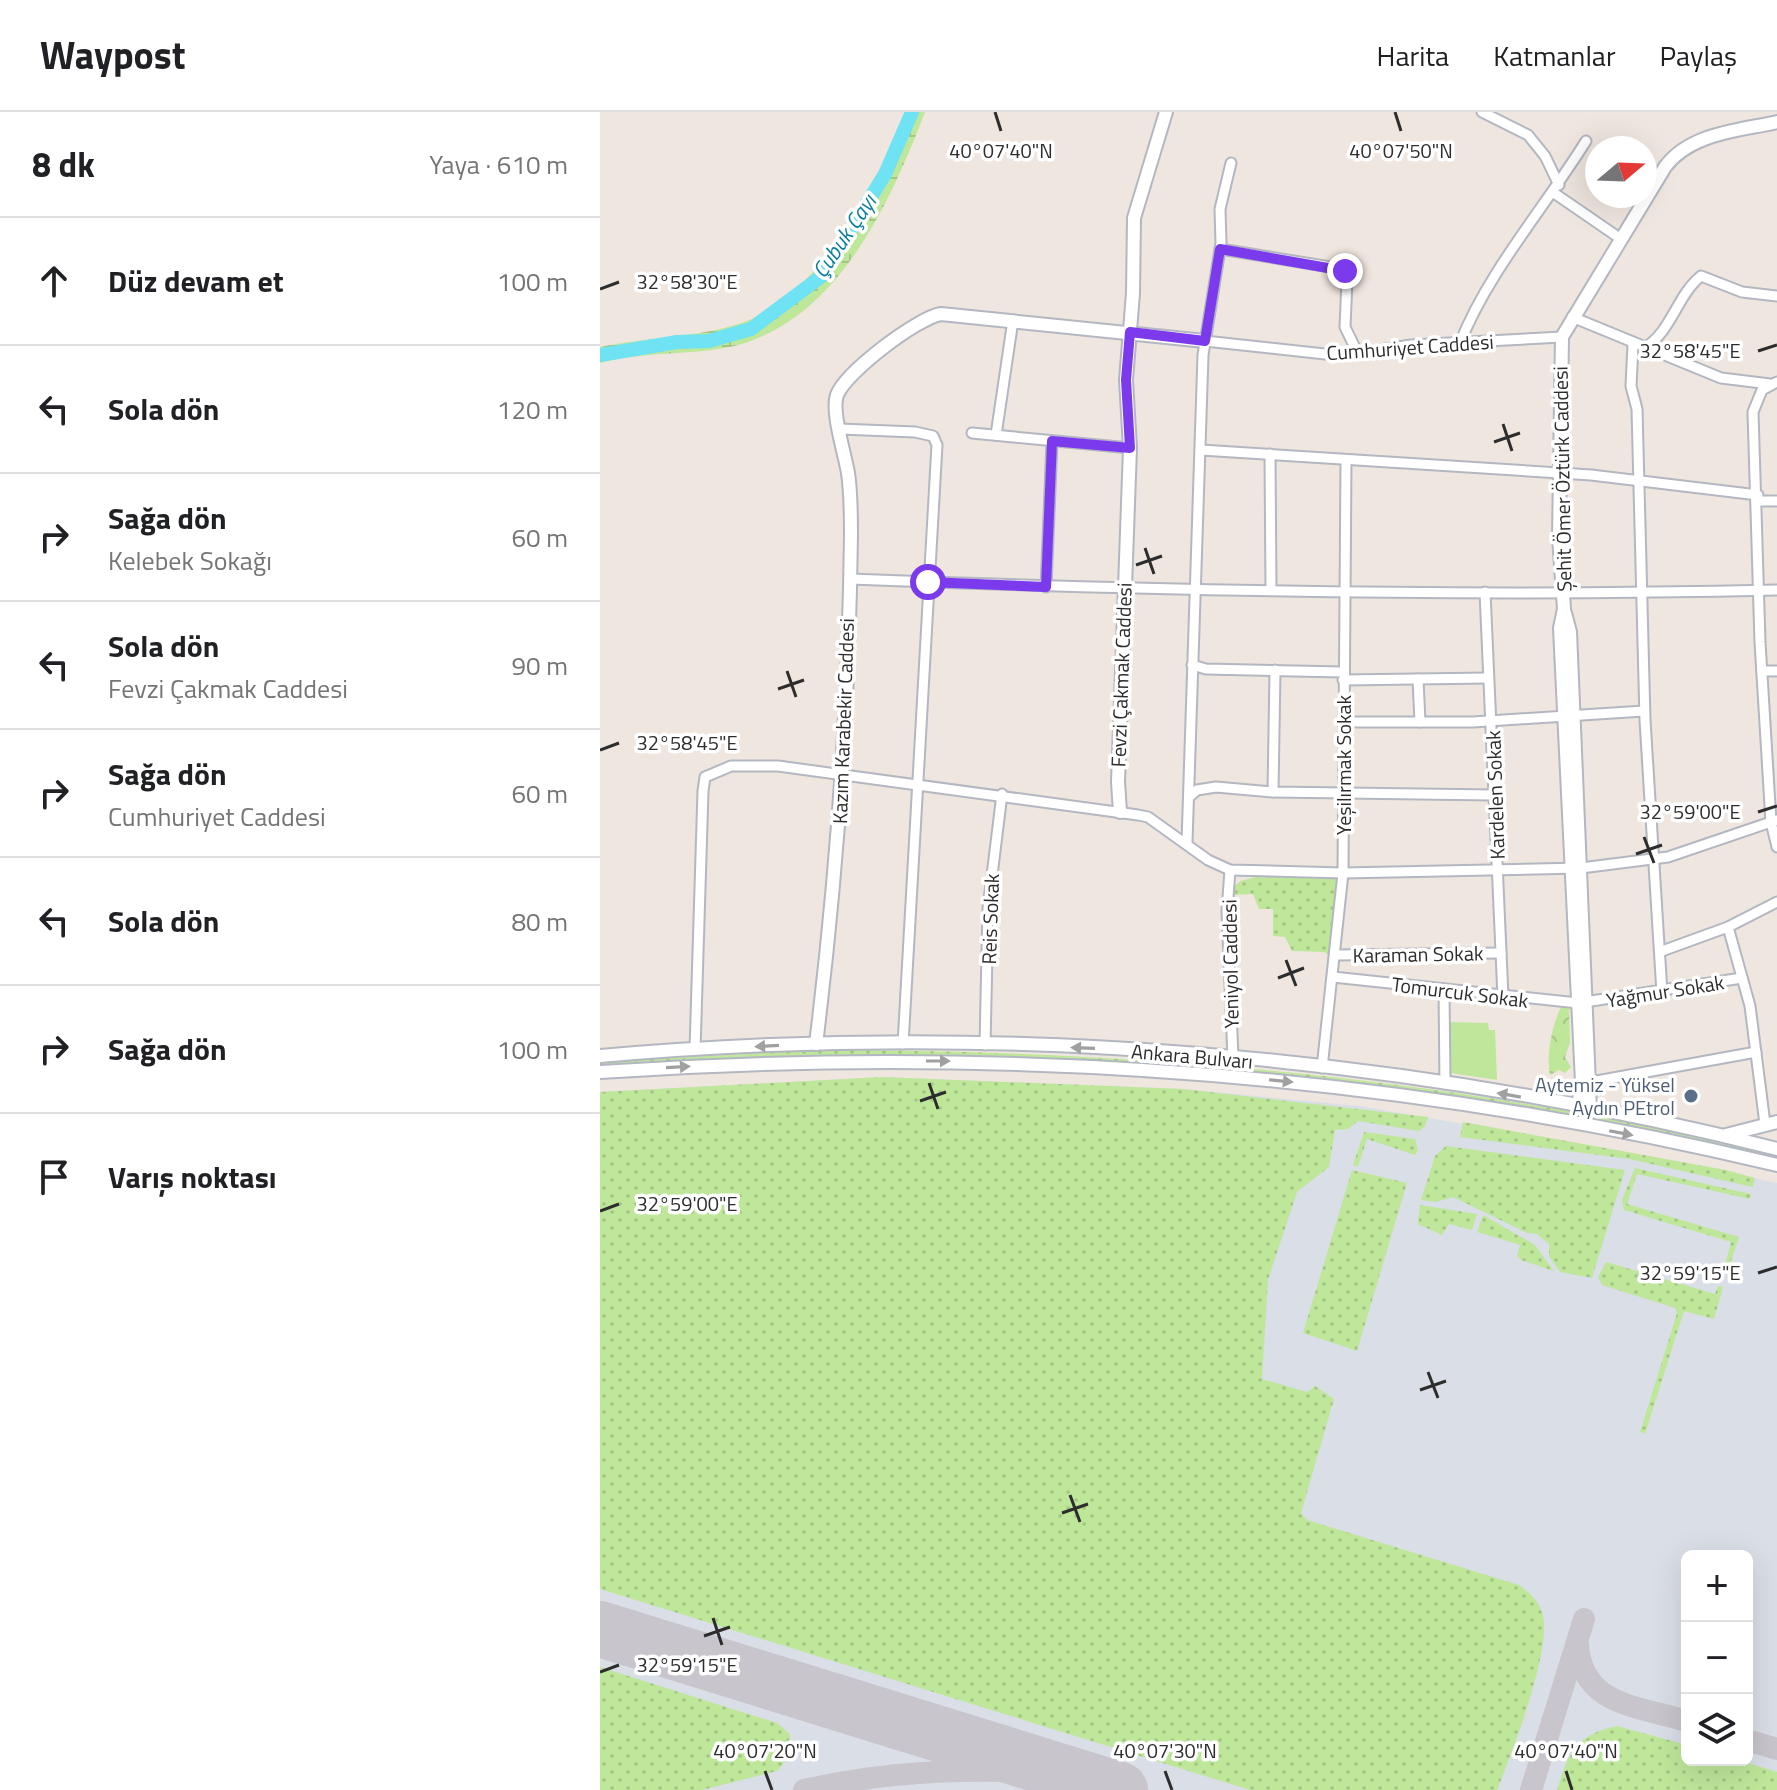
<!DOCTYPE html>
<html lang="tr">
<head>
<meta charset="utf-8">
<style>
  body { margin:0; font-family:"Titillium Web",sans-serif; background:#f6f6f6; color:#202124 }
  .controls { position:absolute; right:24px; bottom:24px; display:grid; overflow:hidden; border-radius:12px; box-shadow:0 8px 32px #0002 }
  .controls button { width:72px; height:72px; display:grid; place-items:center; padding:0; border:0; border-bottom:2px solid #e0e0e0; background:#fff; color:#202124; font:40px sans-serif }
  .compass { position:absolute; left:985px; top:24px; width:72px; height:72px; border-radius:50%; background:#fff; box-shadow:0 8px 32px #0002; rotate:71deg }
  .stop { position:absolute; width:24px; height:24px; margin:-18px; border:6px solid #7c3aed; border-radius:50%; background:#fff }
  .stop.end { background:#7c3aed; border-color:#fff; box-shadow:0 2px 8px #0008 }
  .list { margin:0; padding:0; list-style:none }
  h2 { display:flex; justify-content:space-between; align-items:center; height:104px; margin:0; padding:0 32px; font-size:34px }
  h2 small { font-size:26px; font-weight:400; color:#757577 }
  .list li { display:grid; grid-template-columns:52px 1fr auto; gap:24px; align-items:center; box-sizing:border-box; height:128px; padding:0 32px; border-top:2px solid #e0e0e0 }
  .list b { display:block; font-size:30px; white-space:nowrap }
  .list p { margin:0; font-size:26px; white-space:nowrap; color:#757577 }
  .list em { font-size:26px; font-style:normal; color:#757577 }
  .icon { flex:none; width:44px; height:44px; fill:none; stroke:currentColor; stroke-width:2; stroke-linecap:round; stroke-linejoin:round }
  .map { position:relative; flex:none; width:1177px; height:1678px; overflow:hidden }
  header { display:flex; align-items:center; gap:48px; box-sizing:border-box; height:112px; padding:0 40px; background:#fff; border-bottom:2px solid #e0e0e0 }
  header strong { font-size:38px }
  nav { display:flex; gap:44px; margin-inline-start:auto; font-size:28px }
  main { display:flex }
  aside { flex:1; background:#fff }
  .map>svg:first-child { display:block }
</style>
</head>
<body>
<header>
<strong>Waypost</strong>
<nav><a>Harita</a><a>Katmanlar</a><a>Paylaş</a></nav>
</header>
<main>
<aside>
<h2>8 dk<small>Yaya · 610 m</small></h2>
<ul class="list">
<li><svg class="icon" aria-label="ahead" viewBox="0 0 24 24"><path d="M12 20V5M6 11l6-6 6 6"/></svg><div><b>Düz devam et</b></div><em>100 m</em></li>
<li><svg class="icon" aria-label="left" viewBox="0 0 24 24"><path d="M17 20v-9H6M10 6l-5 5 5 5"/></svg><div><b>Sola dön</b></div><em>120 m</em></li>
<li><svg class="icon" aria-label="right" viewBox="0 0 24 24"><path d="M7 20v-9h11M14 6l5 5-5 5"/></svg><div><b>Sağa dön</b><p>Kelebek Sokağı</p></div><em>60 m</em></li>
<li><svg class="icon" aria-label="left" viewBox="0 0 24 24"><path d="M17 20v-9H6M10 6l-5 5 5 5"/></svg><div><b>Sola dön</b><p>Fevzi Çakmak Caddesi</p></div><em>90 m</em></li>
<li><svg class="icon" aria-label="right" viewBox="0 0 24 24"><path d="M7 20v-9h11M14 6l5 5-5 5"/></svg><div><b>Sağa dön</b><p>Cumhuriyet Caddesi</p></div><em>60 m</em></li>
<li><svg class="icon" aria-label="left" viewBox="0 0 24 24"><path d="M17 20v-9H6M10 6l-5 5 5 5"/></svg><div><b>Sola dön</b></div><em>80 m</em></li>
<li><svg class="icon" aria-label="right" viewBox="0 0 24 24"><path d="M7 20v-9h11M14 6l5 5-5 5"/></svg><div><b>Sağa dön</b></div><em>100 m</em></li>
<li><svg class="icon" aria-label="arrive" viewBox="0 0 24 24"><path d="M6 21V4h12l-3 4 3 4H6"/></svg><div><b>Varış noktası</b></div></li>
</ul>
</aside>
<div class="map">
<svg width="1177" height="1678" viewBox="0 0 1177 1678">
  <defs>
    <pattern id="grass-dots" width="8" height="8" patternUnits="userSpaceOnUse" patternTransform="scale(2)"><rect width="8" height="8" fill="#bee79a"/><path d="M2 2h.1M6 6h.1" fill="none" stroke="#a4c685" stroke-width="1.8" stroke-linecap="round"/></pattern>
    <pattern id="forest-crowns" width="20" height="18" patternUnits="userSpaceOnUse" patternTransform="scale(2)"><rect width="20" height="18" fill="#bee79a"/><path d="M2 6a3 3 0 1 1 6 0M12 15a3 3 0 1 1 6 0" fill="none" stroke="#a4c685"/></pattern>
    <pattern id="wetland-marsh" width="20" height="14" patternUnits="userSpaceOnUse" patternTransform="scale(2)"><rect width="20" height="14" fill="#bee79a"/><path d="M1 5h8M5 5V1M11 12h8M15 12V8" fill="none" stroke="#a4c685"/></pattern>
  </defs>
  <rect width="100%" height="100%" fill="#efe6df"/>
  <!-- airport -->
  <path fill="#dadee7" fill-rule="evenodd" d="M 282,965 L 583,977 L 759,994 L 1016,1038 L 1177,1071 L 1177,1678 L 0,1678 L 0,980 ZM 1087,1444 L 1147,1444 L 1147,1648 L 1087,1648 Z"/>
  <!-- grass -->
  <g fill="url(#grass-dots)">
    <path d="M 656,765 L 736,766 L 730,844 L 724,840 L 692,839 L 685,825 L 673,824 L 673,797 L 659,797 L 653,782 L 634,783 L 634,826 L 631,826 L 632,776 L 641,769 Z"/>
    <path d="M 217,938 C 543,938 860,966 1177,1043 L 1177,1048 C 784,958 403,924 0,954 L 0,950 Z"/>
    <path d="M 282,965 L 583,977 L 828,1005 L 825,1014 L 819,1019 L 758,1009 L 748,1017 L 735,1018 L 729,1055 L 697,1080 L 668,1168 L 662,1267 L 707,1280 L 715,1274 L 734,1287 L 701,1401 L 707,1408 L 919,1473 C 930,1481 937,1487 942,1500 C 954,1533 911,1644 897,1678 L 650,1678 L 0,1477 L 0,980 Z"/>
    <path d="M 863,1010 L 1126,1058 L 1155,1066 L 1153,1075 L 1029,1047 L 860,1025 Z"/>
    <path d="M 764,1020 L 815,1027 L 818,1038 L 815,1043 L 767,1027 L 758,1055 L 753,1053 Z"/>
    <path d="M 846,1034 L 1025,1058 L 992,1166 L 960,1160 L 949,1144 L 949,1132 L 937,1122 L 927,1121 L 853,1085 L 836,1090 L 821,1088 L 835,1044 Z"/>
    <path d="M 1035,1056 L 1151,1082 L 1150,1087 L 1037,1062 L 1027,1092 L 1139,1125 L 1129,1155 L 1125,1153 L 1131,1130 L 1024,1098 L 1022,1088 Z"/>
    <path d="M 752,1058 L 807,1071 L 757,1239 L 703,1221 Z"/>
    <path d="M 820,1093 L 877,1102 L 872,1118 L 849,1112 L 842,1123 L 818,1112 Z"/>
    <path d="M 883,1103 L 935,1133 L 954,1159 L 921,1148 L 917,1144 L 920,1133 L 877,1120 Z"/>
    <path d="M 1006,1150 L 1115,1182 L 1118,1174 L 1123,1175 L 1114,1207 L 1084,1199 L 1045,1322 L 1040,1320 L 1077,1201 L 1075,1196 L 1002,1173 L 998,1165 Z"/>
    <path d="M 0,1555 L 177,1611 L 190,1622 L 188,1646 L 177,1659 L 102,1678 L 0,1678 Z"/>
    <path d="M 1017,1614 L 1087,1633 L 1087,1648 L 1138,1648 L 1177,1660 L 1177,1678 L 957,1678 C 969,1639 976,1623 1017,1614 Z"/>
  </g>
  <!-- forest -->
  <path fill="url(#forest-crowns)" d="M 969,894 L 970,931 L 965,945 L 971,955 L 965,961 L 959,958 L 950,963 C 946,943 952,913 961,895 Z"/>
  <!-- wetland -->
  <path fill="url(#wetland-marsh)" d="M 308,0 L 325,0 C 290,91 238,208 134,234 C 90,244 44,239 0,251 L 0,235 C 47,225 99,226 144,210 C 216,185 284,69 308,0 Z"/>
  <!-- park -->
  <path fill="#bee79a" d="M 848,910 L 888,911 L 889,918 L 895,918 L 897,968 L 851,961 Z"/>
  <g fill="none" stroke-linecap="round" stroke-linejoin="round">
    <!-- river -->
    <path stroke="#6fe2f4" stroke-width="14" d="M 0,243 L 77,230 L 109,229 L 151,217 L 222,164 L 285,62 L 312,0"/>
    <!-- taxiway -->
    <g stroke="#c8c6cc" stroke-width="22">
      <path d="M 978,1533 C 982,1594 1038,1594 1087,1609"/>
      <path d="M 1147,1628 L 1177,1637"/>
      <path d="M 204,1678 C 291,1658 376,1656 464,1661"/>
      <path d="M 931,1678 L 984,1507"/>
    </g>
    <!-- runway -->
    <path stroke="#c8c6cc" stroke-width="56" d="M 0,1517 L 520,1678"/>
    <defs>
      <g id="street">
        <path d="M 882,0 L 928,23 L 945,44 L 959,73"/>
        <path d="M 954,81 L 1021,127"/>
        <path d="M 620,137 L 743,157 L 747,168 L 745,215 L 758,242"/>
        <path d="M 972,205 L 1121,266 L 1170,272"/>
        <path d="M 605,229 L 743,244 L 811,233 L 962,225"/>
        <path d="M 860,231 C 888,160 945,95 986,29"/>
        <path d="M 1033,232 L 1031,274 L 1037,297 L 1045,608 L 1062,881"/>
        <path d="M 1044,236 C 1071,221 1077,183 1101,164 L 1142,180 L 1177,184"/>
        <path d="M 1177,270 L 1162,278 L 1153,300 L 1160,530 L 1171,710 L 1177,735"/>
        <path d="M 240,317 L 315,320 L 333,324 L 337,333 L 303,932"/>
        <path d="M 372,321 L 530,336"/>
        <path d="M 396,323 L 413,208"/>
        <path d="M 601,338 L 991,363 L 1158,383"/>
        <path d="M 670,342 L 671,478"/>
        <path d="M 1159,389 L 1177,389"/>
        <path d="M 250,467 C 559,479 868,485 1177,478"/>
        <path d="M 446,475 L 452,329"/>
        <path d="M 885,480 L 903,885"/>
        <path d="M 592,553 L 606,557 L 743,560"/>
        <path d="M 1162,559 L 1177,559"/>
        <path d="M 818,567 L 820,610"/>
        <path d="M 743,568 L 888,566"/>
        <path d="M 742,610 L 873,610 L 1044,599"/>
        <path d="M 673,680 L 675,558"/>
        <path d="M 589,685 L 597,678 L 616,675 L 673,680 L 893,683"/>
        <path d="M 587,730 L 603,243 L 621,131 L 620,97 L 631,51"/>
        <path d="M 630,758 L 627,799 L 633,946"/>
        <path d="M 1128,815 L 1150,894 L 1165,1012"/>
        <path d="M 1062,839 L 1128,815 L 1177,790"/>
        <path d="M 736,843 L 901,841"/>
        <path d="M 733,865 L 978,891 L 1142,866"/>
        <path d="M 844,878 L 845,972"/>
        <path d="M 385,933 L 388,796 L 402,682"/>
        <path d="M 95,938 L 103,679 L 105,665 L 131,654 L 178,654 L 538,703 L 548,705 L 608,748 L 630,758 L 743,761 L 981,756 L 1068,745 L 1177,708"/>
        <path d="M 722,956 L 743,761 L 746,349"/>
        <path d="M 991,970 L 1156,940"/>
      </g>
      <g id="secondary">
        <path d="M 965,501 L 970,520 L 990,997"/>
        <path d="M 520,700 L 518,670 L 530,336 L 526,268 L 533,181 L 534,106 L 566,0"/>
        <path d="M 216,932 C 237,762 249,593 251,422 C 251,402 251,381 248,361 C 245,342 231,300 237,283 C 246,260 317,206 341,202 L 605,229"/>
        <path d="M 0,944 C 391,909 796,941 1177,1037"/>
        <path d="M 0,960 C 396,933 790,960 1177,1053"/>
        <path d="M 978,994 L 982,970 L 960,516 L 964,497 L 959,425 L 962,225 L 1065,55 C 1090,21 1138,19 1177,10"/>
        <path d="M 1126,1023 L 1177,1010"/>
      </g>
    </defs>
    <!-- street casing -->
    <use href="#street" stroke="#b3b7c1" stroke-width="13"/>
    <!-- secondary casing -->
    <use href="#secondary" stroke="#b3b7c1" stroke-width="16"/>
    <!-- street -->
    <use href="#street" stroke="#fff" stroke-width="9"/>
    <!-- secondary -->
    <use href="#secondary" stroke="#fff" stroke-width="12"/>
  </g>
  <!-- one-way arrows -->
  <defs><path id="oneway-solid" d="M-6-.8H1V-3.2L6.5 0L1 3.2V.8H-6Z" transform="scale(2)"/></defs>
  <g fill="#a0a0a0">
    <use href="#oneway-solid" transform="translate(167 934) rotate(177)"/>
    <use href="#oneway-solid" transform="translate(483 936) rotate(-178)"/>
    <use href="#oneway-solid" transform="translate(338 949)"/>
    <use href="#oneway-solid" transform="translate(78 955) rotate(-3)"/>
    <use href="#oneway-solid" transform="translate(681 969) rotate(6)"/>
    <use href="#oneway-solid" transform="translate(909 983) rotate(-170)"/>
    <use href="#oneway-solid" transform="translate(1021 1021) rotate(11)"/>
  </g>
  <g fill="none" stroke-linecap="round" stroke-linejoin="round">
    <!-- route -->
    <path stroke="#7c3aed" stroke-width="10" d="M 328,470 L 446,475 L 452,329 L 530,336 L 526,268 L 530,220 L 605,229 L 620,137 L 745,159"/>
  </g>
  <!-- ticks -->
  <path fill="none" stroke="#2d2d2d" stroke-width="3" d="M 395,0 L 401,19M 795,0 L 801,19M 0,177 L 19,170M 1158,239 L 1177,233M 903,312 L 912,339M 894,330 L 920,321M 545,436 L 554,462M 536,453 L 562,444M 187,559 L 196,585M 178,577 L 204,568M 0,638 L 19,631M 1158,700 L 1177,694M 1044,725 L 1054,751M 1036,742 L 1062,733M 686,848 L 696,874M 678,866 L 704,856M 329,971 L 338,997M 320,989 L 346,980M 0,1099 L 19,1092M 1158,1161 L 1177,1155M 828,1260 L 838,1286M 820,1278 L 846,1269M 470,1383 L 480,1410M 462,1401 L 488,1392M 113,1506 L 122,1533M 104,1524 L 130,1515M 0,1560 L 19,1553M 165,1659 L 172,1678M 565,1659 L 572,1678M 966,1659 L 972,1678"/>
  <!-- markers -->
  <circle fill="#5c6f8a" stroke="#fff" stroke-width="3" cx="1091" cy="984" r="8"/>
  <g text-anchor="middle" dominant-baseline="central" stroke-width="7" stroke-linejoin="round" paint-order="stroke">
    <!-- street labels -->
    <g font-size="20" fill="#2d2d2d" stroke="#fff">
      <text transform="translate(810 235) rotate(-4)">Cumhuriyet Caddesi</text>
      <text transform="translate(962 367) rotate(-91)">Şehit Ömer Öztürk Caddesi</text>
      <text transform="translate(521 563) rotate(-88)">Fevzi Çakmak Caddesi</text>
      <text transform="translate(243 609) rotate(-88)">Kazım Karabekir Caddesi</text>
      <text transform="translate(743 653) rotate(-90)">Yeşilırmak Sokak</text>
      <text transform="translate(895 683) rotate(-92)">Kardelen Sokak</text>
      <text transform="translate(390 807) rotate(-88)">Reis Sokak</text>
      <text transform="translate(818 842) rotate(-1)">Karaman Sokak</text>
      <text transform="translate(630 852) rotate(-91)">Yeniyol Caddesi</text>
      <text transform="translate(1065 879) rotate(-9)">Yağmur Sokak</text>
      <text transform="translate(860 880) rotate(7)">Tomurcuk Sokak</text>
      <text transform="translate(592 944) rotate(5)">Ankara Bulvarı</text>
    </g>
    <!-- service labels -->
    <g font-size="20" fill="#4e5e75" stroke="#fff" text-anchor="end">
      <text x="1075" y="972">Aytemiz - Yüksel<tspan x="1075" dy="23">Aydın PEtrol</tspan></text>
    </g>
    <!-- water labels -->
    <g font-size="22" font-style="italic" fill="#087e9e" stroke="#fff">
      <text transform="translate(244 124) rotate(-56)">Çubuk Çayı</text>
    </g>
  </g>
  <g font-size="20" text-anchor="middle" fill="#2d2d2d" stroke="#fff" stroke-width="7" stroke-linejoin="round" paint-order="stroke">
    <text x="401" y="46">40°07'40"N</text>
    <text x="801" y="46">40°07'50"N</text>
    <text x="87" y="177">32°58'30"E</text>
    <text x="1090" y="246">32°58'45"E</text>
    <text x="87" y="638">32°58'45"E</text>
    <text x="1090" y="707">32°59'00"E</text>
    <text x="87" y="1099">32°59'00"E</text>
    <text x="1090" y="1168">32°59'15"E</text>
    <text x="87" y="1560">32°59'15"E</text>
    <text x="165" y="1646">40°07'20"N</text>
    <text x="565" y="1646">40°07'30"N</text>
    <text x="966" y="1646">40°07'40"N</text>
  </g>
</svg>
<div class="controls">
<button>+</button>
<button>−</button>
<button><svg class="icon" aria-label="layers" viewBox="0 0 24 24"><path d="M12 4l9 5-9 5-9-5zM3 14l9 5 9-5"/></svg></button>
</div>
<svg class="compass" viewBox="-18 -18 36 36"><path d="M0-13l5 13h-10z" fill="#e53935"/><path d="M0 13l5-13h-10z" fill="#757577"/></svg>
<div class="stop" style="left:328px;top:470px"></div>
<div class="stop end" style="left:745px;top:159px"></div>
</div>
</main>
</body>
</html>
